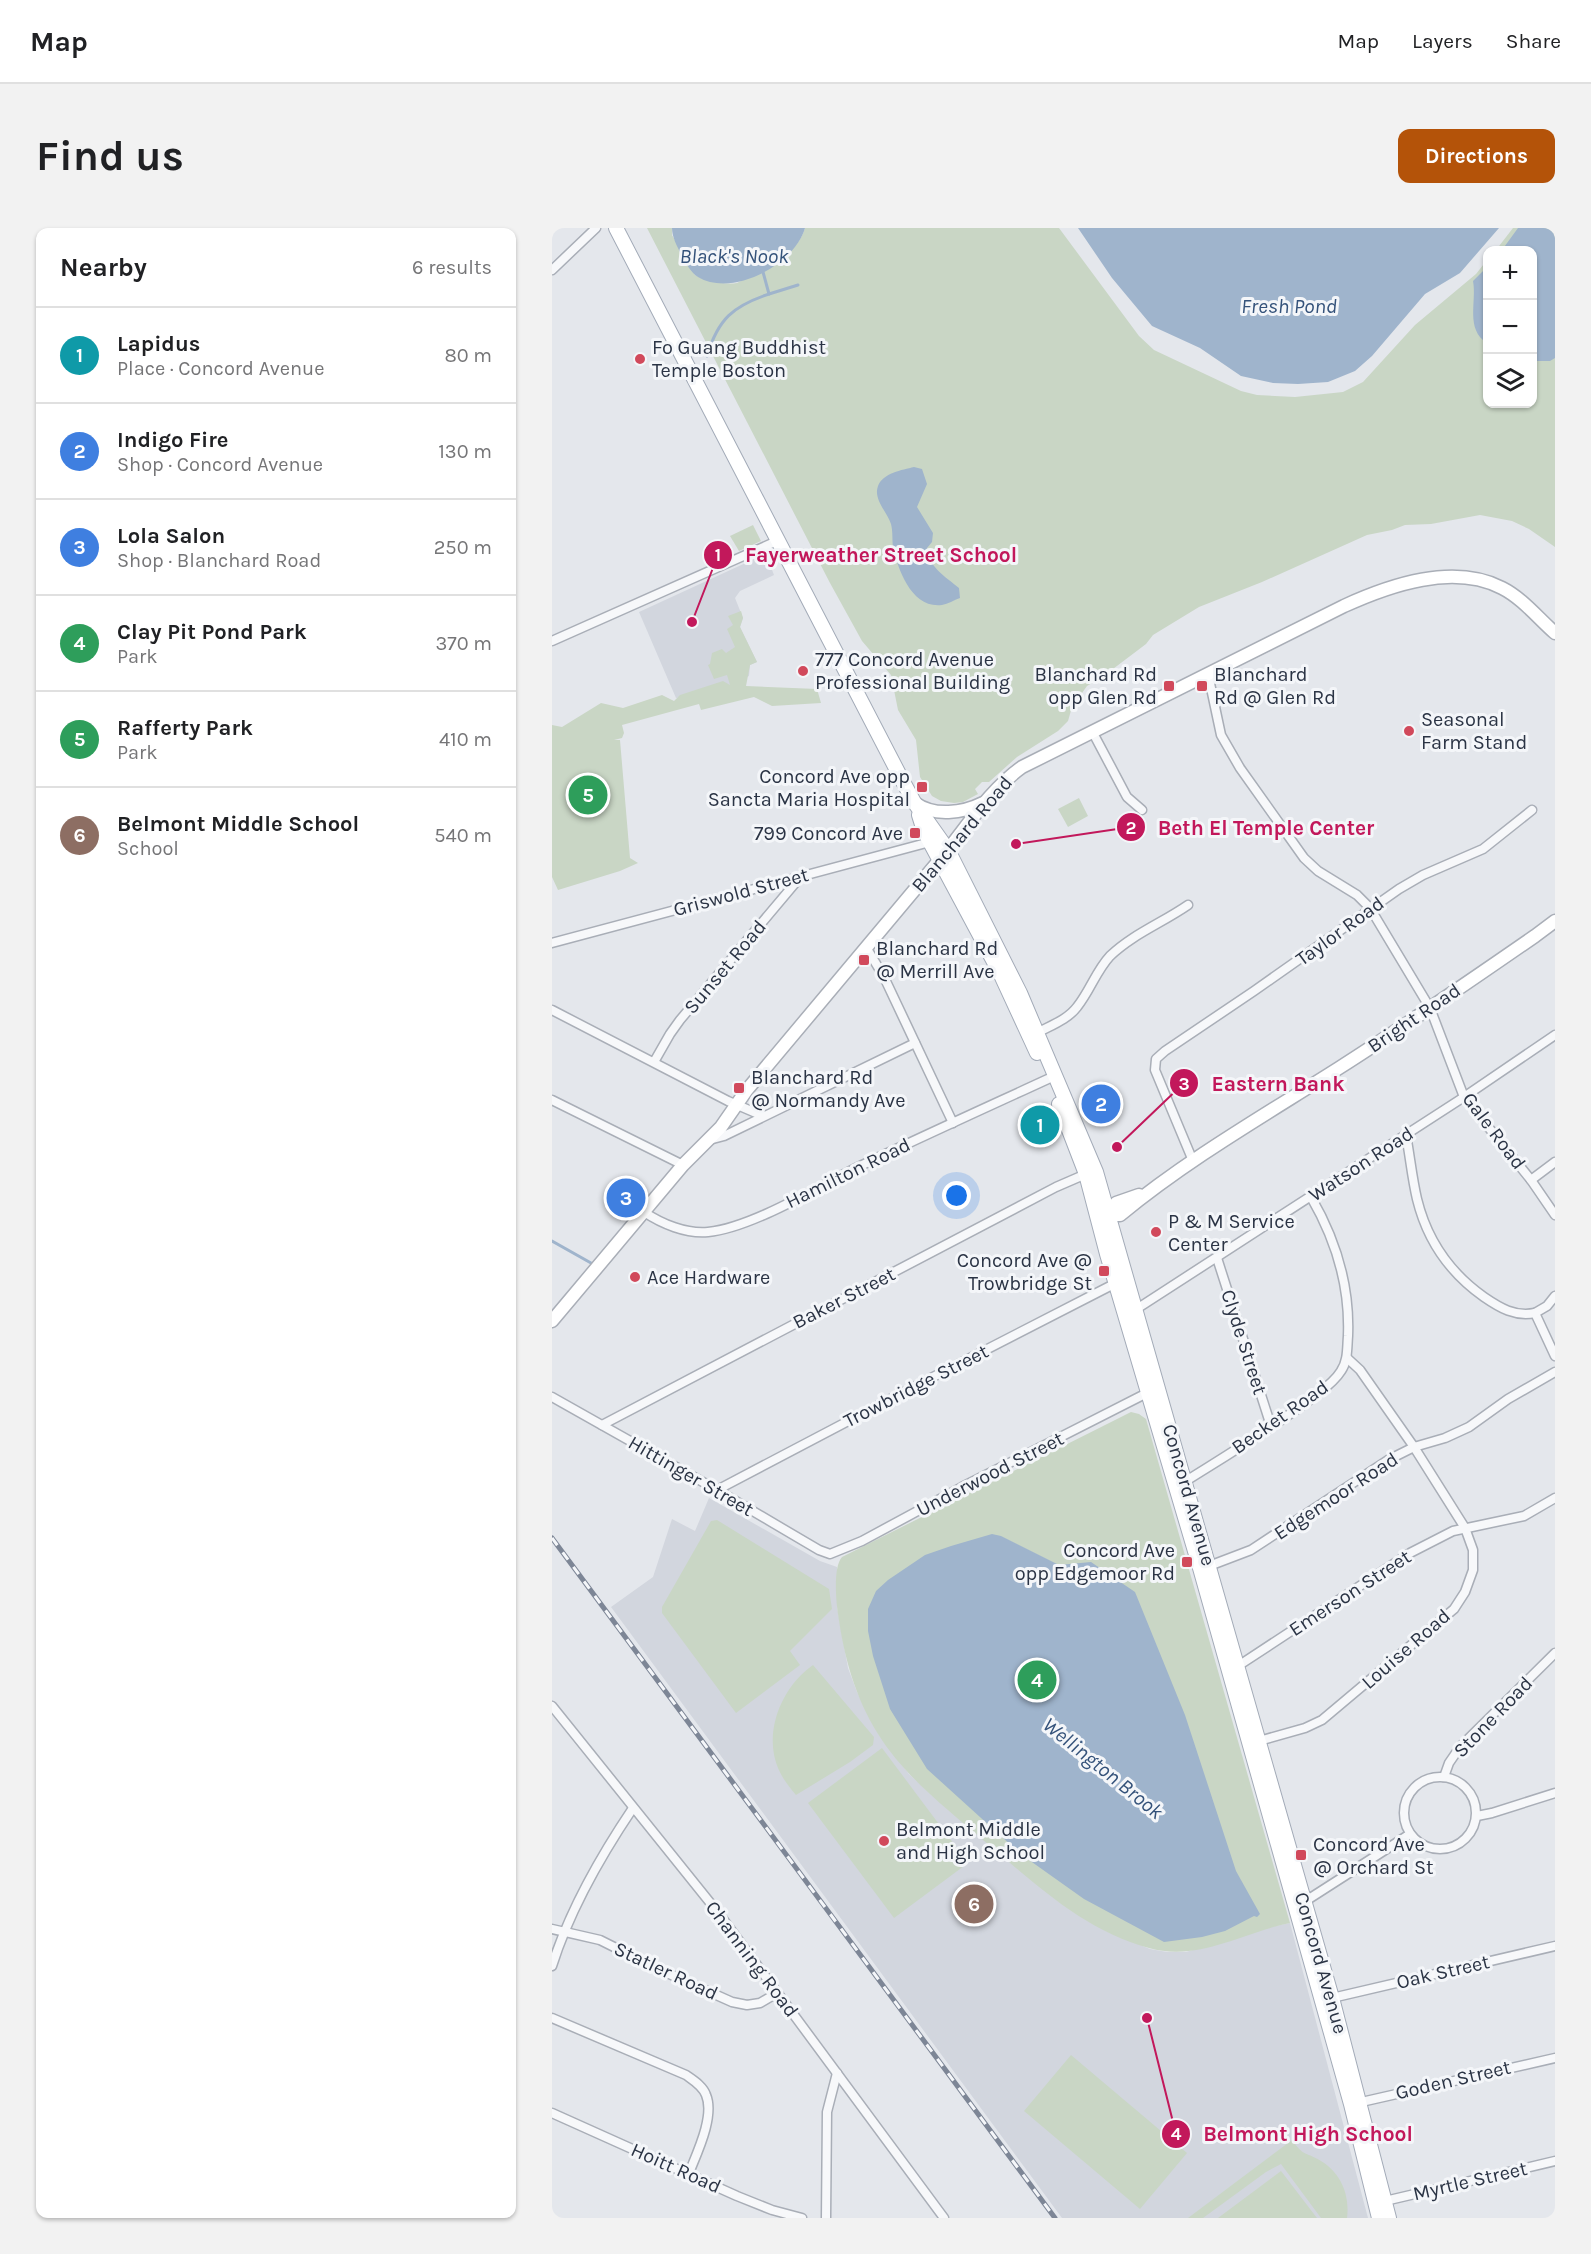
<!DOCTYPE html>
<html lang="en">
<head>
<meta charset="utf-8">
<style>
  body { margin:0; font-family:Karla,sans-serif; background:#f2f2f2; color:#202124 }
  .controls { position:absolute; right:18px; top:18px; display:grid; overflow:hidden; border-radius:12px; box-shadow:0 2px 4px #0004 }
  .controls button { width:54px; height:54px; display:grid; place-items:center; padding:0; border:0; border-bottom:2px solid #e0e0e0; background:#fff; color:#202124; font:30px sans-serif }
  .you { position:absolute; left:405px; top:968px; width:21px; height:21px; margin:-15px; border:4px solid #fff; border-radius:50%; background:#1a73e8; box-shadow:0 0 0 9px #1a73e833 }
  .badge { display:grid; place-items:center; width:39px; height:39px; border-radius:50%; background:#b45309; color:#fff; font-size:20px; font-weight:700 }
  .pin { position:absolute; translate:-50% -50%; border:3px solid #fff; box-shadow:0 2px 6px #0006 }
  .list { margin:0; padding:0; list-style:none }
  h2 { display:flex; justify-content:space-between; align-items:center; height:78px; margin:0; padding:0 24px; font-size:26px }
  h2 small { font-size:20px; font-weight:400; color:#757577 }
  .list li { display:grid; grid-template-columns:39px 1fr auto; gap:18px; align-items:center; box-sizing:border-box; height:96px; padding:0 24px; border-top:2px solid #e0e0e0 }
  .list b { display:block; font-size:22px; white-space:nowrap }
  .list p { margin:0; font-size:20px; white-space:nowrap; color:#757577 }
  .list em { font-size:20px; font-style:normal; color:#757577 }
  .icon { flex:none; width:33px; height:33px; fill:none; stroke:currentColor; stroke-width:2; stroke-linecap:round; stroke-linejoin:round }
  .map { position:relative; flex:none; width:1003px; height:1990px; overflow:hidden; border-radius:12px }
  header { display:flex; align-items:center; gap:36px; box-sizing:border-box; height:84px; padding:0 30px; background:#fff; border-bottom:2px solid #e0e0e0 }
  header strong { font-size:28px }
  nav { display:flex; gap:33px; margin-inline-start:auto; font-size:21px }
  .intro { display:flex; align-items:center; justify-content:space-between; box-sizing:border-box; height:144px; padding:0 36px }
  h1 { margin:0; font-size:42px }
  .button { padding:15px 27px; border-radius:12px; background:#b45309; color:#fff; font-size:21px; font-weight:700 }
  main { display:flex; gap:36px; padding:0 36px }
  aside { flex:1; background:#fff; border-radius:12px; box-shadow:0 2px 4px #0004 }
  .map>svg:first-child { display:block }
</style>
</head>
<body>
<header>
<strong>Map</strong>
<nav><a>Map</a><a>Layers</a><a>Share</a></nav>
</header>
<div class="intro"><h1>Find us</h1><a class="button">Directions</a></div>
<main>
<aside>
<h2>Nearby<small>6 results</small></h2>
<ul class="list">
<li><span class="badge" style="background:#0f9aa8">1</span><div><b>Lapidus</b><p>Place · Concord Avenue</p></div><em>80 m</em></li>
<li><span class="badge" style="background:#3f7fe0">2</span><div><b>Indigo Fire</b><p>Shop · Concord Avenue</p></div><em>130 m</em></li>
<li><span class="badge" style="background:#3f7fe0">3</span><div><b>Lola Salon</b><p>Shop · Blanchard Road</p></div><em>250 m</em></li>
<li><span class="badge" style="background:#2e9e5b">4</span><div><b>Clay Pit Pond Park</b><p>Park</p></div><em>370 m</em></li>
<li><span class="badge" style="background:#2e9e5b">5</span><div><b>Rafferty Park</b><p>Park</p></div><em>410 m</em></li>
<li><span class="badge" style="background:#8d6e63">6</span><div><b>Belmont Middle School</b><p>School</p></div><em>540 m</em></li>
</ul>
</aside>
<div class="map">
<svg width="1003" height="1990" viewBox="0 0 1003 1990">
  <rect width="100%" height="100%" fill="#e4e7ec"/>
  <!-- built -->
  <g fill="#d2d6de">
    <path d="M 211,327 L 215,329 L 222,347 L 188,363 L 183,370 L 191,390 L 188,399 L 205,434 L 198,437 L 197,448 L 169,462 L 124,470 L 87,384 Z"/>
    <path d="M 157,1270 L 268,1333 L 285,1339 L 285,1379 L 296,1440 L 305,1464 L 327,1507 L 357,1546 L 383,1570 L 506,1673 L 554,1703 L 598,1721 L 615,1724 L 634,1724 L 718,1699 L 738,1695 L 816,1990 L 510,1990 L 59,1379 L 101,1349 L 120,1291 L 143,1303 Z"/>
  </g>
  <!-- green -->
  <g fill="#c9d6c5">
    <path d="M 95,0 L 120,0 L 120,7 L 143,47 C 153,53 172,57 185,55 C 190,53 196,48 201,46 C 222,34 246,24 253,0 L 507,0 L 587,108 L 602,122 L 689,163 L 705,167 L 743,169 L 791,164 L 811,154 L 863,97 L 924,46 L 935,32 L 936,176 L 981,176 L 981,22 L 944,22 L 961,0 L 1003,0 L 1003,319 L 977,301 L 960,293 L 928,287 L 879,296 L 853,297 L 840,302 L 815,307 L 710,354 L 647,379 L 601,407 L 594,416 L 553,447 L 535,458 L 520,479 L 516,493 L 506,503 L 465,529 L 437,554 L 430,554 L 423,561 L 426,566 L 411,574 L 402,575 L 389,573 L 380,568 L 368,549 L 364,512 L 346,482 L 339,447 L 310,413 L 278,355 Z"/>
    <path d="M 201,297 L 209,313 L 187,323 L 178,308 Z"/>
    <path d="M 189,383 L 191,390 L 188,399 L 205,434 L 198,437 L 194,458 L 265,461 L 269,475 L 220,478 L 202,469 L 149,482 L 147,476 L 70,497 L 72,505 L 70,510 L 62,512 L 68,512 L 78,630 L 86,635 L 68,643 L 6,662 L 0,649 L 0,497 L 10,499 L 49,475 L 71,480 L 110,467 L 122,473 L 128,467 L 171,453 L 178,457 L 175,447 L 162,451 L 156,437 L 158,436 L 160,425 L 170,421 L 174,425 L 183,419 L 175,401 L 181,397 L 176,388 Z"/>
    <path d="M 527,570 L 536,588 L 516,599 L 506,581 Z"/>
    <path d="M 579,1184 L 587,1186 L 594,1191 L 738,1695 C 691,1704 647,1734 597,1720 C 532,1703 481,1654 431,1612 C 393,1579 353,1549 326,1506 C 303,1469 292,1429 286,1386 C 284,1373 281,1339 290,1329 Z"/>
    <path d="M 165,1292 L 277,1361 L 280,1381 L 238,1423 L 248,1437 L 184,1485 L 110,1385 L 110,1379 L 159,1293 Z"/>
    <path d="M 261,1437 L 322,1509 L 321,1517 L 298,1534 L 244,1567 C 239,1561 234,1555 230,1548 C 208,1510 228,1460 261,1437 Z"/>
    <path d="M 330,1520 L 416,1635 L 342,1690 L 256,1575 Z"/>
    <path d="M 519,1827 L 635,1925 L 588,1981 L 472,1883 Z"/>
    <path d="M 740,1912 C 753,1930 753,1923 769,1933 C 789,1945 798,1967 795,1990 L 769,1990 L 729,1936 L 714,1944 L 651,1990 L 636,1990 Z"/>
    <path d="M 729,1943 L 765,1990 L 666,1990 Z"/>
  </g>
  <!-- water -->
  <g fill="#9fb4cc">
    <path d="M 120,0 L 253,0 C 243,36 181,70 146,49 C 139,45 133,34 129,26 C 125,18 120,9 120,0 Z"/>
    <path d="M 526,0 L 947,0 L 908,45 L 873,66 L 820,128 L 803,143 L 776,154 L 746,156 L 721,155 L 689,148 L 648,120 L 600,98 L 560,50 Z"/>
    <path d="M 966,0 L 1003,0 L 1003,130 L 998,133 L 981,133 L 981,22 L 950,22 Z"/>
    <path d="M 935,39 L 935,115 C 913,101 925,74 921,53 Z"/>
    <path d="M 362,239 L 370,241 L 375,256 L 365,279 L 381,305 L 380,314 L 375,320 C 376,339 394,349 407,360 L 408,370 C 402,372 396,376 390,377 C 360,381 346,342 341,319 C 340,311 341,304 339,296 C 335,284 321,271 326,258 C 331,245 350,242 362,239 Z"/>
    <path d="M 440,1306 L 449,1308 L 507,1337 L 539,1334 L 583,1364 L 633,1487 L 684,1643 L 708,1686 L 705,1689 L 702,1688 L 673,1703 L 650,1709 L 612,1714 L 532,1671 L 470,1627 L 375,1541 L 338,1481 L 321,1428 L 316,1403 L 316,1381 L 324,1363 L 336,1352 L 373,1327 L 399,1318 Z"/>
  </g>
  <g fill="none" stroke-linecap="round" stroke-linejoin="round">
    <!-- stream -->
    <g stroke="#9fb4cc" stroke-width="3">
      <path d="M 217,66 L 246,57"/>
      <path d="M 155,128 C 166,91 181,78 217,66 L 211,44"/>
      <path d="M 0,1013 L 39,1035"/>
    </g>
    <defs>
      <g id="street">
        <path d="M 0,42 L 44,0"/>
        <path d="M 0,413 L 225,313"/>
        <path d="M 656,446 L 669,507 L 688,540 L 752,630 L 766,643 L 805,667 L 818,680 L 878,780 L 912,869 L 979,952 L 1003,987"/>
        <path d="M 540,503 L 575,569 L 590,582"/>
        <path d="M 0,715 L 378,614"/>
        <path d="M 314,719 L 332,749 L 401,895"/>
        <path d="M 0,782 L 176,873 L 211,888"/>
        <path d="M 487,804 C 500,797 516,791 525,779 C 538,763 544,743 558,728 C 581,706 610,695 636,677"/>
        <path d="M 102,834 L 118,806 L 128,792 L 250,647"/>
        <path d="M 0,872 L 131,937"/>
        <path d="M 854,907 C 858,928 860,950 865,971 C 875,1012 898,1045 932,1069 C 948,1080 963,1089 983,1085 L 1003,1128"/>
        <path d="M 157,912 L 172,908 L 363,815"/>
        <path d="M 641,933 L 603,842 L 604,831 L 613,823 L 702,763 L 847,661 L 871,647 L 931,621 L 980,582"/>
        <path d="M 979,952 L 1003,934"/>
        <path d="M 92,984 C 110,996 134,1006 156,1004 C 199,1000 266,959 306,939 C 369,909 433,880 496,851"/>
        <path d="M 665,1030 L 719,1198"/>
        <path d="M 583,1082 L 912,869 L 1003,807"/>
        <path d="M 983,1085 L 995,1078 L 1003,1068"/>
        <path d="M 0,1169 L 165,1262 L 267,1322 L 278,1326 L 310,1313 L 410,1259 L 597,1164"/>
        <path d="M 50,1197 L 504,959 L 534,946"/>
        <path d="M 634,1253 C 677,1226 722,1199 763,1168 C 772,1161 783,1153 789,1143 C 796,1133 795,1120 796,1108 C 798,1059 784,1012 759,969"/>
        <path d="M 165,1262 L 342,1169 L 564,1055"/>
        <path d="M 657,1338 L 699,1322 L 836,1232 L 862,1219 L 893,1210 L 917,1199 L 956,1171 L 1003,1144"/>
        <path d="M 686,1438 L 858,1325 L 901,1303 L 972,1288 L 1003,1270"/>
        <path d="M 0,1478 L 168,1687 L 392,1990"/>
        <path d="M 707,1513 L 753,1500 L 770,1492 L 902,1381 L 913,1364 L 921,1342 L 921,1322 L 913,1300 L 862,1219 L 808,1142 L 795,1130"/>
        <circle cx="888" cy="1585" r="36"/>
        <path d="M 892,1549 L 897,1535 L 908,1519 L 1003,1425"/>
        <path d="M 925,1588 L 940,1585 L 1003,1565"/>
        <path d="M 752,1674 L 858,1606"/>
        <path d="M 0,1701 L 48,1712 L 104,1740 L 180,1774 L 195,1777 L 208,1775 L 225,1765"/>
        <path d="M 0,1738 C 18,1681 48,1629 81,1580"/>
        <path d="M 780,1770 L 1003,1718"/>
        <path d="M 0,1790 L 134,1847 C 141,1852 151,1858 154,1867 C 163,1888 145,1925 137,1945"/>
        <path d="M 805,1875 L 1003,1830"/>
        <path d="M 0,1885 L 185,1968 L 220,1982 L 250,1990"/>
        <path d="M 833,1973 L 1003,1933"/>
        <path d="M 274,1990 L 275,1884 L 285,1845"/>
      </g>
      <g id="secondary">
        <path d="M 363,575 C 382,589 411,585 431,575"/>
        <path d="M 556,987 L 568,987 C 636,931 713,887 787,840 C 853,798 918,753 983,708 L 1003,693"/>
        <path d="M 556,987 L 564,975 L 587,967"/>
        <path d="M 0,1093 L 131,937 L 169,899 L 194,863 C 257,787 321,711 385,635 C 413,603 434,565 470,539 L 792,378 C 838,357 901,335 950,360 C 970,370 986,390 1003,405"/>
      </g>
      <g id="primary">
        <path d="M 64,0 L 349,550 L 362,574 L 396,622 L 468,765 L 544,944 L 780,1770 L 837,1990"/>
        <path d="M 367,587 L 372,603 L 449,747 L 485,825"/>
        <path d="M 507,876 L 534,946 L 555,1026 L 648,1340 L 799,1876 L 827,1990"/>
      </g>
    </defs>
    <!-- street casing -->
    <use href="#street" stroke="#a9aeb7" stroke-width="11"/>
    <!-- secondary casing -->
    <use href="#secondary" stroke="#a9aeb7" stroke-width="15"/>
    <!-- primary casing -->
    <use href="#primary" stroke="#a3abb8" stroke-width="16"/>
    <!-- street -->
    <use href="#street" stroke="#f7f8fa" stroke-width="8"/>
    <!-- secondary -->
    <use href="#secondary" stroke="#fff" stroke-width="12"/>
    <!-- primary -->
    <use href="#primary" stroke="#fff" stroke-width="14"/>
    <defs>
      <path id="rail" d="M 0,1310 L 503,1990"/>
    </defs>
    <!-- rail casing -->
    <use href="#rail" stroke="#7d8696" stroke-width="5"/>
    <!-- rail -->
    <use href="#rail" stroke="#f4f6f9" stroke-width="3" stroke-dasharray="9" stroke-linecap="butt"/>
  </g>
  <!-- markers -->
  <g fill="#d1495b" stroke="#f4f6f9" stroke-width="2">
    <circle cx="88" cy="131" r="6"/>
    <circle cx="251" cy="443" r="6"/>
    <rect x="611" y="452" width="12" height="12" rx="3"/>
    <rect x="644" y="452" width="12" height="12" rx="3"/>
    <circle cx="857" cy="503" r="6"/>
    <rect x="364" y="553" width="12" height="12" rx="3"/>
    <rect x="357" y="599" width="12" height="12" rx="3"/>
    <rect x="306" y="726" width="12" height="12" rx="3"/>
    <rect x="181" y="854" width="12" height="12" rx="3"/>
    <circle cx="604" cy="1004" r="6"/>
    <rect x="546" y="1037" width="12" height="12" rx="3"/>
    <circle cx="83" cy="1049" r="6"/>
    <rect x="629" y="1328" width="12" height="12" rx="3"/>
    <circle cx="332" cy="1613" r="6"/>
    <rect x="743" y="1621" width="12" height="12" rx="3"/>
  </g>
  <g text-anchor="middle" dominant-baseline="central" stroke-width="6" stroke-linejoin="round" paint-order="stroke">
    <!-- poi labels -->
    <g font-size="20" fill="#2b3445" stroke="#f4f6f9" text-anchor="start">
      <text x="100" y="119">Fo Guang Buddhist<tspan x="100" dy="23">Temple Boston</tspan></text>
      <text x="263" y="431">777 Concord Avenue<tspan x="263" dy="23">Professional Building</tspan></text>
      <text x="605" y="446" text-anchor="end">Blanchard Rd<tspan x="605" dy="23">opp Glen Rd</tspan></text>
      <text x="662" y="446">Blanchard<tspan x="662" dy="23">Rd @ Glen Rd</tspan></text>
      <text x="869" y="491">Seasonal<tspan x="869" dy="23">Farm Stand</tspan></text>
      <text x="358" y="548" text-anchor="end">Concord Ave opp<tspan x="358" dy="23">Sancta Maria Hospital</tspan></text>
      <text x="351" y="605" text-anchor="end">799 Concord Ave</text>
      <text x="324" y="720">Blanchard Rd<tspan x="324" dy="23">@ Merrill Ave</tspan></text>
      <text x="199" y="849">Blanchard Rd<tspan x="199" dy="23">@ Normandy Ave</tspan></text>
      <text x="616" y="993">P &amp; M Service<tspan x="616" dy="23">Center</tspan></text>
      <text x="540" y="1032" text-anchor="end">Concord Ave @<tspan x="540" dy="23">Trowbridge St</tspan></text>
      <text x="95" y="1049">Ace Hardware</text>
      <text x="623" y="1322" text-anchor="end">Concord Ave<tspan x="623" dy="23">opp Edgemoor Rd</tspan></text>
      <text x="344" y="1601">Belmont Middle<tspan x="344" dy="23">and High School</tspan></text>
      <text x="761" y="1616">Concord Ave<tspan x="761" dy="23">@ Orchard St</tspan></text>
    </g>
    <!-- street labels -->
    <g font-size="20" fill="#2b3445" stroke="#f4f6f9">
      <text transform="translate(410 606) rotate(-50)">Blanchard Road</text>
      <text transform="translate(189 664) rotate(-15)">Griswold Street</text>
      <text transform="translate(788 703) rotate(-36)">Taylor Road</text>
      <text transform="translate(173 739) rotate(-50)">Sunset Road</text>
      <text transform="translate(862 790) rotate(-34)">Bright Road</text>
      <text transform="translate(942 903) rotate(53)">Gale Road</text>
      <text transform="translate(809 936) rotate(-33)">Watson Road</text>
      <text transform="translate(296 945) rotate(-26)">Hamilton Road</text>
      <text transform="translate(292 1070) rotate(-27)">Baker Street</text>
      <text transform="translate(692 1114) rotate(72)">Clyde Street</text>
      <text transform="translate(364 1158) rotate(-27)">Trowbridge Street</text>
      <text transform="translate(728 1189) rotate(-35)">Becket Road</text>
      <text transform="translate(438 1246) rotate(-27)">Underwood Street</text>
      <text transform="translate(139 1248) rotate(30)">Hittinger Street</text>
      <text transform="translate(637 1267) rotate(74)">Concord Avenue</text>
      <text transform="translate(784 1268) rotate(-33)">Edgemoor Road</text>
      <text transform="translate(798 1365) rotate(-33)">Emerson Street</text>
      <text transform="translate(854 1421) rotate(-41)">Louise Road</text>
      <text transform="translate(941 1489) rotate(-46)">Stone Road</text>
      <text transform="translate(200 1731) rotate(53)">Channing Road</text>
      <text transform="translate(769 1735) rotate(74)">Concord Avenue</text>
      <text transform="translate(114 1743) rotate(25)">Statler Road</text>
      <text transform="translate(891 1744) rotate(-13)">Oak Street</text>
      <text transform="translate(901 1852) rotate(-13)">Goden Street</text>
      <text transform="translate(124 1940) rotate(24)">Hoitt Road</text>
      <text transform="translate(918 1953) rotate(-13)">Myrtle Street</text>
    </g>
    <!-- water labels -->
    <g font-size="21" font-style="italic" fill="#34527a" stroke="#f4f6f9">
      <text x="182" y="28">Black's Nook</text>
      <text x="737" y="78">Fresh Pond</text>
      <text transform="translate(551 1540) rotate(39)">Wellington Brook</text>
    </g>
  </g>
  <!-- callouts -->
  <path fill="none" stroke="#c2185b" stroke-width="2" d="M140 394L166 327M464 616L579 599M565 919L632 855M595 1790L624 1906"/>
  <g fill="#c2185b" stroke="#f4f6f9" stroke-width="2">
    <circle cx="140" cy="394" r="6"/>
    <circle cx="464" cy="616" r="6"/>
    <circle cx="565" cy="919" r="6"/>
    <circle cx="595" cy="1790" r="6"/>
    <circle cx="166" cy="327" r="15"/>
    <circle cx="579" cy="599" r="15"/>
    <circle cx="632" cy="855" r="15"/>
    <circle cx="624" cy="1906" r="15"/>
  </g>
  <g font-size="18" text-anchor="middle" font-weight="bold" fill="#fff">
    <text x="166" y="333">1</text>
    <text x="579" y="606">2</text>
    <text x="632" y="862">3</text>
    <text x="624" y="1912">4</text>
  </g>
  <g font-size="21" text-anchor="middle" font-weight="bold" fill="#c2185b" stroke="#f4f6f9" stroke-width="6" stroke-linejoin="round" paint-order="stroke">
    <text x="329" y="334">Fayerweather Street School</text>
    <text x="714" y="607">Beth El Temple Center</text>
    <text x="726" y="863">Eastern Bank</text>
    <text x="756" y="1913">Belmont High School</text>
  </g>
</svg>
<div class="controls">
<button>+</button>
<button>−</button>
<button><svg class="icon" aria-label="layers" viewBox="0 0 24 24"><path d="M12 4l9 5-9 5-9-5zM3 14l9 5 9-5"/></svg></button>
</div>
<div class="you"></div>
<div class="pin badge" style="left:488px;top:897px;background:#0f9aa8">1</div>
<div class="pin badge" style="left:549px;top:876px;background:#3f7fe0">2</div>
<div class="pin badge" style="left:74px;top:970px;background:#3f7fe0">3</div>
<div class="pin badge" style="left:485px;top:1452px;background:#2e9e5b">4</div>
<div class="pin badge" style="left:36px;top:567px;background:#2e9e5b">5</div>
<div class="pin badge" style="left:422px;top:1676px;background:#8d6e63">6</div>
</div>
</main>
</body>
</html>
